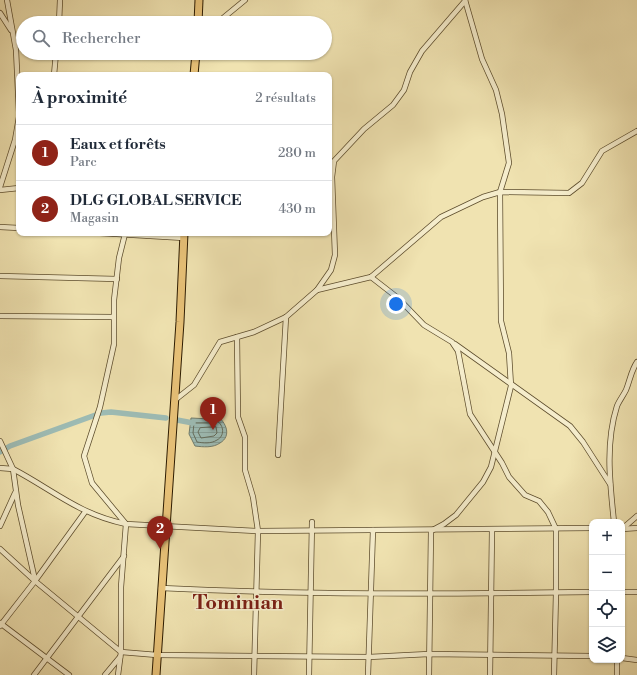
<!DOCTYPE html>
<html lang="fr">
<head>
<meta charset="utf-8">
<style>
  body { margin:0; font-family:"Libre Bodoni",serif; background:#f6f6f7; color:#1f2937 }
  .controls { position:absolute; right:12px; bottom:12px; display:grid; overflow:hidden; border-radius:8px; box-shadow:0 1px 3px #0004 }
  .controls button { width:36px; height:36px; display:grid; place-items:center; padding:0; border:0; border-bottom:1px solid #e0e1e3; background:#fff; color:#1f2937; font:20px sans-serif }
  .you { position:absolute; left:396px; top:304px; width:14px; height:14px; margin:-10px; border:3px solid #fff; border-radius:50%; background:#1a73e8; box-shadow:0 0 0 6px #1a73e833 }
  .badge { display:grid; place-items:center; width:26px; height:26px; border-radius:50%; background:#8f2418; color:#fff; font-size:13px; font-weight:700 }
  .pin { position:absolute; translate:-50% -33px; filter:drop-shadow(0 1px 2px #0008) }
  .pin::after { content:''; position:absolute; top:21px; width:14px; height:12px; background:inherit; clip-path:polygon(0 0,100% 0,50% 100%) }
  .list { margin:0; padding:0; list-style:none }
  h2 { display:flex; justify-content:space-between; align-items:center; height:52px; margin:0; padding:0 16px; font-size:17px }
  h2 small { font-size:13px; font-weight:400; color:#747a83 }
  .list li { display:grid; grid-template-columns:26px 1fr auto; gap:12px; align-items:center; box-sizing:border-box; height:56px; padding:0 16px; border-top:1px solid #e0e1e3 }
  .list b { display:block; font-size:15px; white-space:nowrap }
  .list p { margin:0; font-size:13px; white-space:nowrap; color:#747a83 }
  .list em { font-size:13px; font-style:normal; color:#747a83 }
  .icon { flex:none; width:22px; height:22px; fill:none; stroke:currentColor; stroke-width:2; stroke-linecap:round; stroke-linejoin:round }
  .map { position:relative; flex:none; width:637px; height:675px; overflow:hidden }
  .search { position:absolute; background:#fff; box-shadow:0 1px 3px #0004; left:16px; top:16px; width:316px; height:44px; display:flex; align-items:center; gap:10px; box-sizing:border-box; padding:0 14px; border-radius:22px; color:#747a83; font-size:15px }
  .panel { position:absolute; background:#fff; box-shadow:0 1px 3px #0004; left:16px; top:72px; width:316px; height:164px; border-radius:8px }
  .map>svg:first-child { display:block }
</style>
</head>
<body>
<div class="map">
<svg width="637" height="675" viewBox="0 0 637 675">
  <defs>
    <pattern id="water-rules" width="6" height="5" patternUnits="userSpaceOnUse"><rect width="6" height="5" fill="#9dbcb5"/><path d="M0 2.5h6" fill="none" stroke="#87a19a"/></pattern>
  </defs>
  <rect width="100%" height="100%" fill="#f0e3b1"/>
  <filter id="stains"><feTurbulence type="fractalNoise" baseFrequency=".005" numOctaves="4"/><feColorMatrix values="0 0 0 0 .2 0 0 0 0 .09 0 0 0 0 .02 0 0 0 .5 -.17"/></filter>
  <radialGradient id="worn" r=".72"><stop offset=".6" stop-color="#630" stop-opacity="0"/><stop offset="1" stop-color="#630" stop-opacity=".3"/></radialGradient>
  <!-- water -->
  <path fill="url(#water-rules)" stroke="#707c6d" d="M 217,416 C 226,422 232,436 220,443 C 213,448 203,447 195,446 L 189,434 L 191,418 L 211,419 Z"/>
  <g fill="none" stroke-linecap="round" stroke-linejoin="round">
    <!-- shore -->
    <g stroke="#646c5b" stroke-width="1">
      <path d="M 217,421 C 224,425 225,436 217,440 C 211,444 203,443 197,442 L 193,433 L 194,423 L 211,423 Z"/>
      <path d="M 216,427 L 217,433 L 214,436 L 201,438 L 198,432 L 200,428 Z"/>
    </g>
    <!-- canal -->
    <g stroke="#9dbcb5" stroke-width="5.5">
      <path d="M 177,420 L 193,423"/>
      <path d="M 0,452 L 10,446 L 101,413 L 111,412 L 166,418"/>
    </g>
    <defs>
      <g id="minor">
        <path d="M 7,0 L 16,50 L 19,112"/>
        <path d="M 0,13 L 11,30"/>
        <path d="M 59,23 L 60,0"/>
        <path d="M 217,23 L 245,0"/>
        <path d="M 54,75 L 56,53"/>
        <path d="M 0,187 L 15,140 L 19,117"/>
        <path d="M 0,190 L 19,188"/>
        <path d="M 0,227 L 19,228"/>
        <path d="M 100,233 L 184,238"/>
        <path d="M 0,276 L 117,279"/>
        <path d="M 371,277 L 398,298 L 424,325 L 452,342 L 458,351 L 470,414 L 502,463 L 509,477 L 525,495 L 539,501 L 548,512 L 556,529 L 556,593 L 554,675"/>
        <path d="M 317,290 L 331,270 L 335,255 L 332,177 L 334,161 L 364,129 L 393,105 L 404,90 L 410,72 L 422,51 L 465,1"/>
        <path d="M 0,316 L 112,317"/>
        <path d="M 237,337 L 238,417 L 245,437 L 245,470 L 253,497 L 258,531 L 254,675"/>
        <path d="M 455,344 L 570,426 L 583,442 L 610,484"/>
        <path d="M 175,400 L 194,385 L 220,342 L 254,332 L 286,317 L 317,290 L 371,277 L 441,217 L 483,197 L 500,192 L 569,193 L 582,183 L 602,151 L 637,131"/>
        <path d="M 0,441 L 13,469 L 18,505 L 35,580"/>
        <path d="M 278,455 L 286,317"/>
        <path d="M 0,468 L 13,469 C 53,490 80,515 126,524 L 258,531 L 592,528"/>
        <path d="M 614,522 C 610,483 605,444 617,406 C 619,401 623,396 626,390 C 630,380 631,371 637,362"/>
        <path d="M 0,526 L 15,493"/>
        <path d="M 622,529 L 637,516"/>
        <path d="M 622,529 L 637,528"/>
        <path d="M 0,549 L 35,581 L 121,652 L 157,655 L 369,657 L 429,654 L 592,656"/>
        <path d="M 161,588 C 304,595 448,594 592,592"/>
        <path d="M 622,592 L 637,592"/>
        <path d="M 0,623 L 69,675"/>
        <path d="M 0,626 L 35,581 L 85,512"/>
        <path d="M 622,658 L 637,660"/>
        <path d="M 34,675 L 124,556"/>
        <path d="M 105,675 L 120,657"/>
        <path d="M 118,675 L 121,652 L 121,587 L 126,524 L 92,483 L 84,456 L 100,407 L 114,344 L 114,300 L 119,258 L 125,234"/>
        <path d="M 309,675 L 312,522"/>
        <path d="M 368,675 L 373,530"/>
        <path d="M 429,675 L 431,531 L 444,524 L 456,515 L 483,482 L 491,467 L 511,386 L 509,353 L 501,321 L 500,192 L 509,163 L 502,114 L 496,90 L 482,59 L 465,0"/>
        <path d="M 490,675 L 492,530"/>
        <path d="M 617,675 L 617,660"/>
      </g>
      <g id="primary">
        <path d="M 198,23 L 199,0"/>
        <path d="M 194,75 L 196,53"/>
        <path d="M 156,675 L 180,322 L 184,233"/>
      </g>
    </defs>
    <!-- minor casing -->
    <use href="#minor" stroke="#5d4d2d" stroke-width="6"/>
    <!-- primary casing -->
    <use href="#primary" stroke="#2c1b01" stroke-width="9"/>
    <!-- minor -->
    <use href="#minor" stroke="#f5edcc" stroke-width="4.5"/>
    <!-- primary -->
    <use href="#primary" stroke="#e8c278" stroke-width="7"/>
  </g>
  <g text-anchor="middle" dominant-baseline="central" stroke-width="3" stroke-linejoin="round" paint-order="stroke">
    <!-- town labels -->
    <g font-size="20" font-weight="bold" fill="#7a1f14" stroke="#f5edcc">
      <text x="238" y="603">Tominian</text>
    </g>
  </g>
  <rect width="100%" height="100%" filter="url(#stains)"/>
  <rect width="100%" height="100%" fill="url(#worn)"/>
</svg>
<div class="controls">
<button>+</button>
<button>−</button>
<button><svg class="icon" aria-label="locate" viewBox="0 0 24 24"><circle cx="12" cy="12" r="6"/><path d="M12 2v4M12 18v4M2 12h4M18 12h4"/></svg></button>
<button><svg class="icon" aria-label="layers" viewBox="0 0 24 24"><path d="M12 4l9 5-9 5-9-5zM3 14l9 5 9-5"/></svg></button>
</div>
<div class="you"></div>
<div class="pin badge" style="left:213px;top:430px">1</div>
<div class="pin badge" style="left:160px;top:549px">2</div>
<div class="search"><svg class="icon" aria-label="search" viewBox="0 0 24 24"><circle cx="10" cy="10" r="6"/><path d="M15 15l6 6"/></svg>Rechercher</div>
<section class="panel">
<h2>À proximité<small>2 résultats</small></h2>
<ul class="list">
<li><span class="badge">1</span><div><b>Eaux et forêts</b><p>Parc</p></div><em>280 m</em></li>
<li><span class="badge">2</span><div><b>DLG GLOBAL SERVICE</b><p>Magasin</p></div><em>430 m</em></li>
</ul>
</section>
</div>
</body>
</html>
